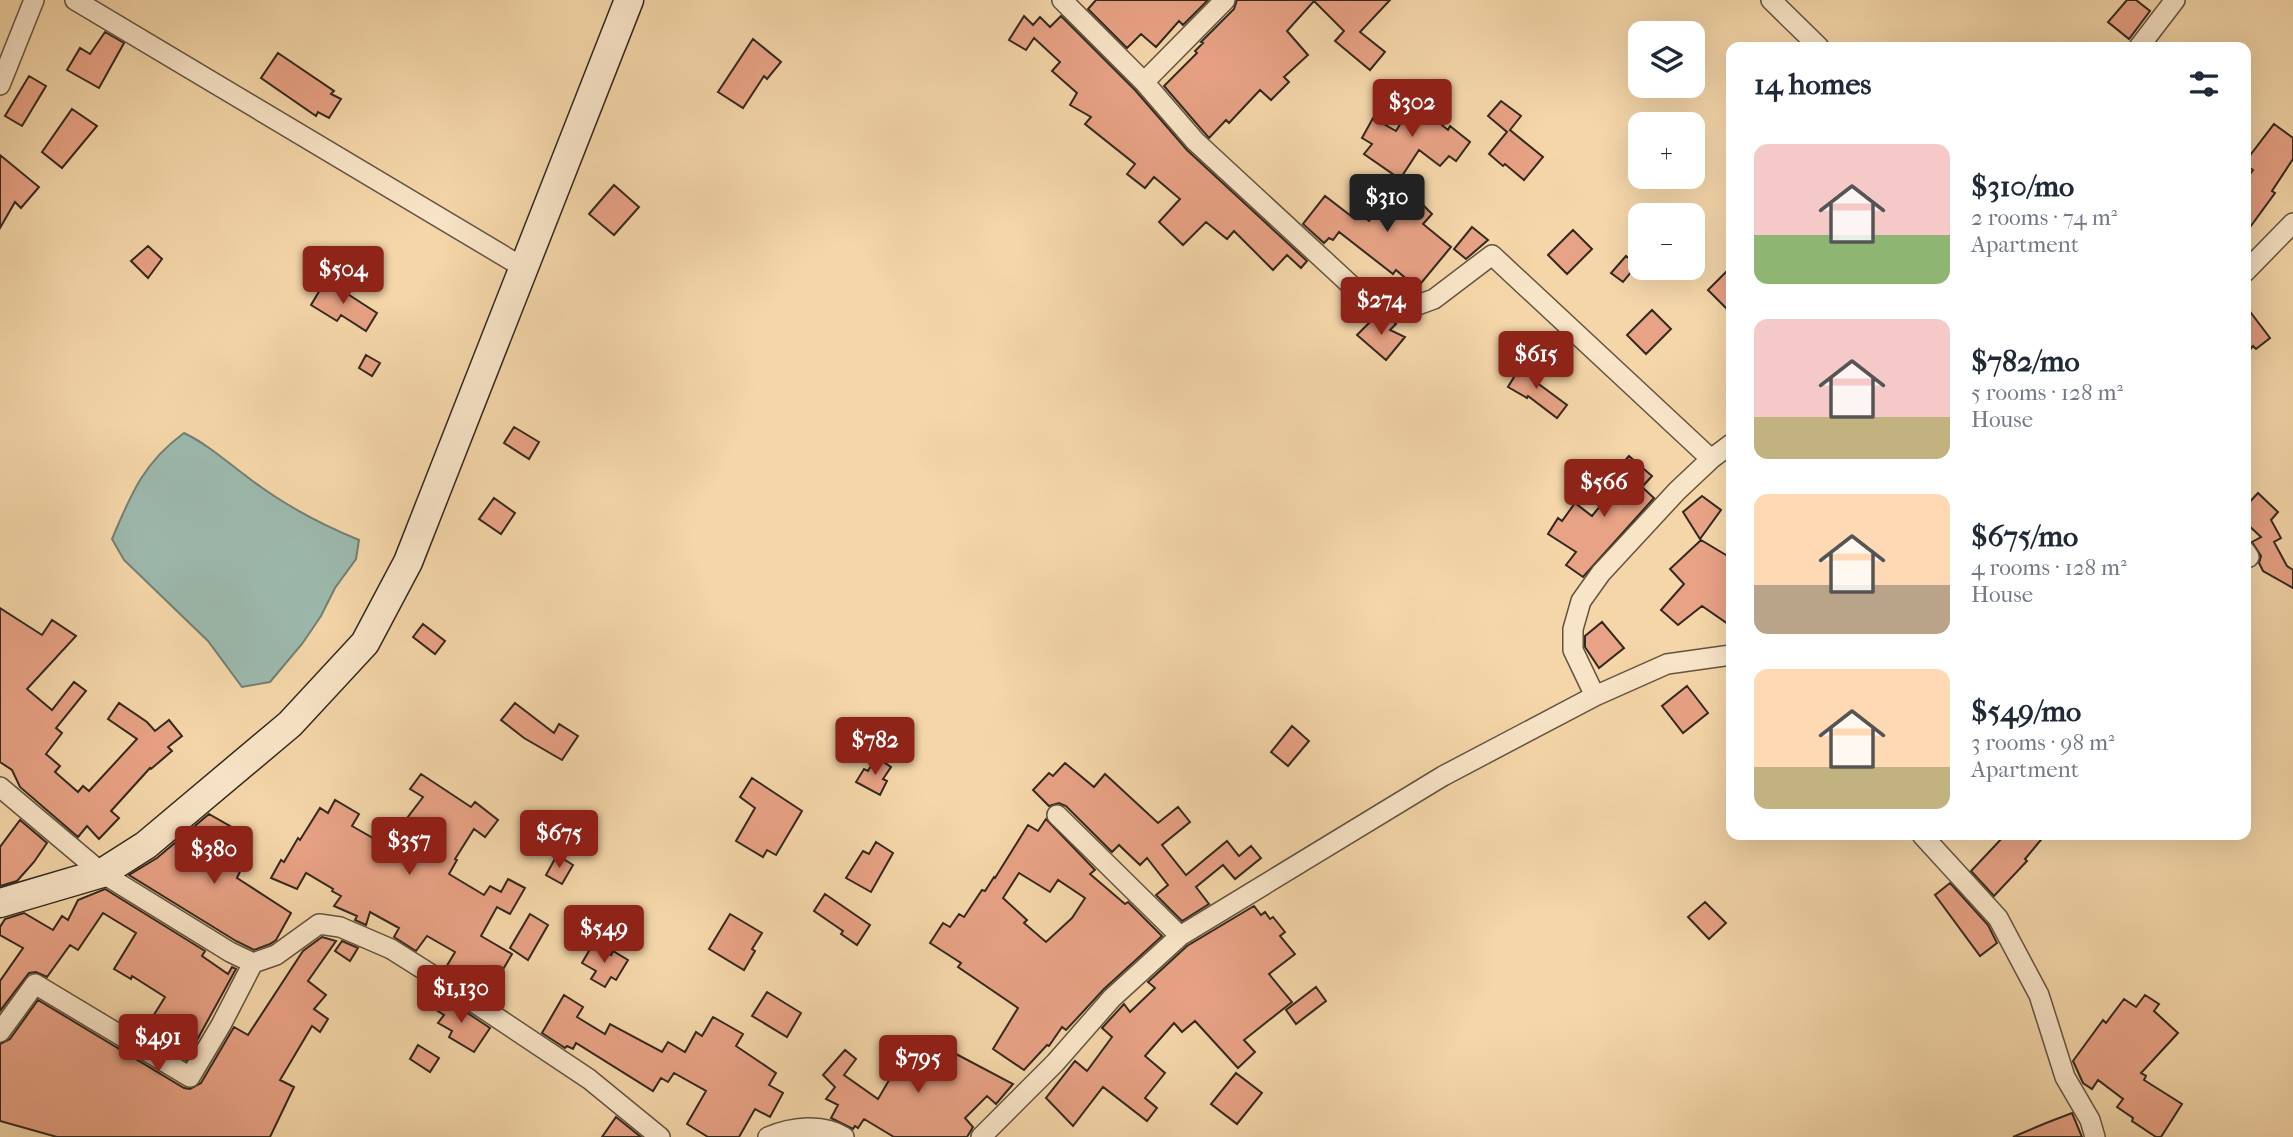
<!DOCTYPE html>
<meta charset="utf-8">
<style>
:root{--surface:#fff;--page:#f2f2f3;--text:#1f2937;--muted:#747a83;--accent:#8f2418}
body{margin:0;font-family:"IM FELL French Canon",serif;background:var(--page);color:var(--text);height:100vh;display:flex;flex-direction:column;font-size:26px;white-space:nowrap}
*{box-sizing:border-box;margin:0}
p{font-size:23px;color:var(--muted)}
.icon{flex:none;width:38px;height:38px;fill:none;stroke:currentColor;stroke-width:2;stroke-linecap:round;stroke-linejoin:round}
.map{position:relative;flex:1;overflow:hidden}
.details{position:absolute;left:1726px;top:42px;width:525px;height:798px;display:flex;flex-direction:column;background:var(--surface);border-radius:14px;box-shadow:0 7px 28px #0002}
.details>*{flex:none}
.controls{position:absolute;left:1628px;top:21px;display:grid;gap:14px}
.controls a{display:grid;place-items:center;width:77px;height:77px;border-radius:14px;background:var(--surface);box-shadow:0 7px 28px #0002;font-size:35px}
.price{position:absolute;translate:-50% -60px;padding:0 16px;border-radius:7px;background:var(--accent);color:#fff;font-size:23px;line-height:46px;filter:drop-shadow(0 2px 4px #0008)}
.price::after{content:'';position:absolute;left:50%;top:42px;width:21px;height:16px;margin-left:-10px;background:inherit;clip-path:polygon(0 0,100% 0,50% 100%)}
.price.current{background:#222;color:#fff}
ul{padding:0;list-style:none}
li{display:flex;align-items:center;gap:21px;height:175px;padding:0 28px}
li span{display:grid;place-items:center;flex:none;width:196px;height:140px;border-radius:14px;color:#555}
li>.icon{margin-inline-start:auto}
span .icon{width:84px;height:84px;fill:#fffc;stroke-width:1}
li b{font-size:30px}
h2{display:flex;justify-content:space-between;align-items:center;height:84px;padding:0 28px;font-size:30px}
.map>svg:first-child{display:block}
</style>
<div class="map">
<svg width="2293" height="1137" viewBox="0 0 2293 1137">
<rect width="100%" height="100%" fill="#f4d6a9"/>
<filter id="stains"><feTurbulence type="fractalNoise" baseFrequency=".00286" numOctaves="4"/><feColorMatrix values="0 0 0 0 .2 0 0 0 0 .09 0 0 0 0 .02 0 0 0 .5 -.17"/></filter>
<radialGradient id="worn" r=".72"><stop offset=".6" stop-color="#630" stop-opacity="0"/><stop offset="1" stop-color="#630" stop-opacity=".3"/></radialGradient>
<!-- water -->
<path fill="#9cb9ad" stroke="#727f74" stroke-width="2" d="M184 433C209 445 228 463 250 479 284 505 320 524 359 540L356 559 335 588 321 616 302 644 270 682 242 687 208 641 124 560 112 539C131 494 144 462 184 433Z"/>
<!-- building -->
<path fill="#e8a285" stroke="#33291e" stroke-width="2" fill-rule="evenodd" d="M1096 0H1208L1183 25 1179 21 1156 47 1141 34 1127 48 1088 9Z
M1237 0H1390L1360 32 1385 52 1370 70 1335 41 1344 31 1314 1 1287 31 1308 55 1284 77 1289 82 1271 100 1260 90 1229 123 1226 120 1209 138 1164 86 1197 53 1195 51 1203 43 1201 42 1234 9Z
M2127 0H2136L2150 11 2129 39 2108 22Z
M1024 16 1033 25 1040 17 1050 27 1061 16 1135 90 1187 150 1307 261 1301 268 1287 255 1273 270 1234 231 1227 239 1206 222 1183 245 1159 222 1180 199 1154 177 1145 188 1127 174 1135 164 1085 124 1091 117 1070 105 1077 93 1052 71 1060 62 1034 38 1026 50 1009 40Z
M105 32 124 43 99 88 67 70 80 48 90 54Z
M753 39 781 62 767 79 764 76 743 108 718 92Z
M278 53 334 91 331 94 341 99 329 118 318 112 316 116 261 78Z
M29 76 46 86 22 126 5 116Z
M1409 85 1422 93 1415 103 1448 130 1450 126 1470 142 1456 161 1449 156 1440 166 1419 150 1400 179 1364 154 1372 144 1362 138 1373 118 1396 131 1412 105 1400 97Z
M1501 101 1521 116 1510 130 1543 157 1524 180 1505 164 1503 166 1489 154 1507 132 1488 116Z
M72 109 97 126 62 168 42 152Z
M2274 124 2293 138V159L2272 191 2275 193 2245 234V181L2253 170 2245 165V162Z
M0 155 39 187 21 208 15 202 0 228Z
M1404 183 1423 199 1420 202 1432 214 1423 224 1451 247 1417 288 1396 270 1393 274 1339 232 1333 240 1329 238 1324 243 1303 224 1325 196 1355 219 1359 213 1369 221Z
M614 185 639 207 614 235 589 214Z
M1472 227 1488 240 1466 259 1454 249Z
M1573 230 1592 249 1567 274 1548 255Z
M148 246 162 259 148 278 131 261Z
M1626 256 1637 265 1623 282 1611 273Z
M1731 267V313L1708 290Z
M326 280 377 313 366 331 341 315 337 321 311 305Z
M2245 305 2270 338 2256 349 2253 346 2245 355Z
M1652 310 1671 329 1646 354 1627 335Z
M1376 316 1394 322 1396 324 1390 330 1405 337 1386 360 1357 335Z
M366 355 380 363 372 376 359 368Z
M1522 364 1540 375 1536 382 1567 405 1557 418 1528 396 1527 398 1508 387Z
M514 427 539 442 529 459 504 443Z
M1629 456 1652 476 1642 487 1654 498 1583 577 1566 565 1576 552 1548 534 1558 518 1562 521 1575 503 1592 516 1622 479 1615 472Z
M2258 493 2278 512 2271 520 2281 538 2274 542 2287 566 2293 570V588L2263 571 2259 563 2261 556 2252 542 2261 537 2245 522V507Z
M1702 496 1721 510 1700 539 1683 512Z
M494 498 515 513 501 534 479 519Z
M1701 540 1731 558V626L1702 606 1678 625 1661 610 1684 584 1670 569Z
M0 608 42 635 52 620 76 636 27 689 52 710 74 682 86 691 56 728 62 733 46 754 60 766 55 772 78 792 83 786 89 791 137 739 108 719 119 703 147 722 155 731 169 720 182 736 168 747 172 751 151 769 150 768 111 811 119 818 99 839 87 826 78 837 20 787 12 770 0 762Z
M1602 622 1624 648 1599 668 1585 647V636Z
M423 624 445 641 435 654 413 637Z
M1687 686 1708 713 1683 733 1662 706Z
M515 703 554 733 559 724 578 736 562 760 524 738 501 720Z
M1292 726 1309 741 1288 766 1271 752Z
M876 757 891 767 883 779 887 781 880 795 856 782 864 769 868 771Z
M1065 763 1094 787 1105 774 1158 823 1178 807 1190 822 1162 845 1186 875 1227 841 1239 856 1251 846 1261 858 1235 879 1223 865 1196 887 1209 904 1182 921 1156 895 1168 885 1147 858 1140 865 1119 845 1112 852 1066 806 1059 803 1049 806 1033 790 1049 773 1053 776Z
M421 774 471 807 475 802 498 820 485 837 474 829 455 859 457 860 449 874 484 895 490 886 501 892 508 879 525 888 510 914 497 907 481 936 512 954 498 978 485 971 479 981 477 980 472 987 445 969 455 952 427 936 416 951 394 937 399 928 370 912 366 925 355 920 357 916 334 906 341 896 332 891 333 889 306 873 297 889 271 878 281 860 284 862 298 838 300 840 320 808 328 813 335 800 359 814 352 826 380 842 383 835 391 840 402 821 404 822 423 797 410 789Z
M752 778 802 811 776 855 767 850 763 857 736 841 755 808 740 797Z
M209 814 235 829 224 849 243 860 244 863 237 878 291 913 276 940 270 944 254 950 236 941 129 875 157 858Z
M1046 819 1095 870 1090 874 1125 904 1128 902 1162 936 1104 989 1066 1030 1062 1027 1049 1046 1047 1045 1024 1070 993 1049 1018 1008 958 967 961 963 930 943 943 923 950 927 959 914 964 917 982 890 985 891 994 877 995 878 1028 825 1038 831ZM1019 873 1050 892 1058 880 1085 898 1072 918 1046 942 1024 923 1027 920 1003 898Z
M20 820 47 843 34 862 17 881 0 886V847Z
M2005 835H2045L2025 859 2027 861 1994 896 1971 871Z
M876 842 893 853 871 892 846 878 863 851 869 854Z
M557 855 573 865 562 884 546 875Z
M1950 883 1988 925 1997 943 1980 956 1935 895Z
M105 889 205 951 202 956 228 974 232 967 236 969 186 1060 142 1034 165 997 132 976 131 979 114 969 136 933 103 913 78 950 70 945 47 977 36 972 29 973 0 1011V981L23 948 0 935V927L5 919 24 913 53 930 62 916 68 920 78 900Z
M825 894 870 925 857 945 841 934 843 931 814 911Z
M1705 902 1726 923 1709 939 1688 917Z
M1254 906 1261 915 1265 912 1270 919 1273 917 1285 932 1280 936 1295 954 1269 974 1292 1002 1244 1040 1255 1052 1238 1068 1195 1021 1182 1032 1174 1023 1145 1056 1165 1073 1145 1098 1157 1108 1147 1121 1103 1087 1073 1126 1046 1098 1075 1061 1087 1071 1112 1037 1102 1028 1124 1004 1130 1012 1155 988 1148 982 1187 946Z
M530 914 548 925 528 960 510 948Z
M730 914 762 933 752 949 755 951 744 970 709 949Z
M322 937 336 941 308 981 326 995 314 1009 328 1019 320 1032 312 1026 280 1080 294 1087 270 1137H57L0 1121V1044L10 1039 38 1000 184 1088 190 1089 201 1083 234 1027 248 1035 303 951Z
M342 941 358 948 350 961 335 951Z
M593 944 611 955 613 951 628 960 616 980 611 977 605 987 591 979 596 971 582 963Z
M1316 987 1326 1001 1296 1024 1286 1010Z
M767 992 801 1013 787 1037 752 1016Z
M564 995 583 1007 577 1017 605 1034 610 1024 662 1052 668 1042 685 1052 696 1032 702 1036 713 1017 743 1034 736 1046 776 1073 769 1085 783 1093 770 1117 755 1109 739 1137H708L687 1124 706 1091 674 1073 668 1082 661 1078 653 1091 576 1043 573 1049 567 1046 565 1048 542 1033Z
M2145 995 2159 1004 2154 1011 2178 1033 2141 1073 2146 1076 2144 1080 2182 1104 2161 1137H2156L2132 1121 2133 1118 2117 1107 2123 1099 2098 1080 2092 1089 2083 1083 2073 1061 2103 1020 2106 1023 2124 999 2136 1007Z
M442 996 490 1028 474 1052 449 1037 452 1031 438 1023 444 1015 433 1008Z
M924 1037 1013 1084 996 1104 987 1096 965 1118 973 1127 967 1137H894L864 1119 858 1128 855 1126 853 1129 831 1118 838 1105 826 1099 835 1087 823 1075 845 1050 856 1059 844 1075 878 1099 895 1070 903 1074Z
M418 1045 439 1058 430 1072 410 1059Z
M1236 1073 1262 1093 1237 1124 1211 1104Z
M2072 1113 2082 1137H2013L2046 1123Z
M616 1117 641 1137H602Z"/>
<g fill="none" stroke-linecap="round" stroke-linejoin="round">
<defs>
<path id="street" d="M75 0 524 268
M1062 0 1144 82 1225 0
M1771 0 1819 47
M2139 47 2175 0
M1144 82 1195 141 1367 300 1401 311 1434 299 1492 255 1711 459
M0 85 34 0
M2245 272 2293 223
M2245 551 2249 557
M1595 696 1573 650V629L1581 601 1601 573 1677 491 1711 459 1731 444
M0 787 102 873 230 952 253 963 276 955 319 924 340 927 391 949 448 985 589 1079 660 1137
M1057 815 1180 936
M1922 835 1998 918 2039 995 2065 1077 2090 1120 2095 1137
M0 1032 35 984 190 1077 221 1025 253 963
M768 1137C791 1127 823 1123 844 1137
M981 1137 1055 1063 1112 998 1180 936 1443 776 1595 696 1667 664 1731 655"/>
<path id="secondary" d="M0 903 102 873 146 845 290 724 365 643 408 562 629 0"/>
</defs>
<!-- street casing -->
<use href="#street" stroke="#635441" stroke-width="22"/>
<!-- secondary casing -->
<use href="#secondary" stroke="#33291e" stroke-width="31"/>
<!-- street -->
<use href="#street" stroke="#f8e4c7" stroke-width="19"/>
<!-- secondary -->
<use href="#secondary" stroke="#f8e4c7" stroke-width="28"/>
</g>
<rect width="100%" height="100%" filter="url(#stains)"/>
<rect width="100%" height="100%" fill="url(#worn)"/>
</svg>
<div class="controls">
<a><svg class="icon" aria-label="layers" viewBox="0 0 24 24"><path d="M12 4l9 5-9 5-9-5zM3 14l9 5 9-5"/></svg></a>
<a>+</a>
<a>−</a>
</div>
<b class="price" style="left:1412px;top:139px">$302</b>
<b class="price current" style="left:1387px;top:234px">$310</b>
<b class="price" style="left:343px;top:306px">$504</b>
<b class="price" style="left:1381px;top:337px">$274</b>
<b class="price" style="left:1536px;top:391px">$615</b>
<b class="price" style="left:1604px;top:519px">$566</b>
<b class="price" style="left:875px;top:777px">$782</b>
<b class="price" style="left:559px;top:870px">$675</b>
<b class="price" style="left:409px;top:877px">$357</b>
<b class="price" style="left:214px;top:886px">$380</b>
<b class="price" style="left:604px;top:965px">$549</b>
<b class="price" style="left:461px;top:1025px">$1,130</b>
<b class="price" style="left:158px;top:1074px">$491</b>
<b class="price" style="left:918px;top:1095px">$795</b>
<section class="details">
<h2>14 homes<svg class="icon" aria-label="filters" viewBox="0 0 24 24"><path d="M4 7h16M4 17h16"/><circle cx="9" cy="7" r="2"/><circle cx="15" cy="17" r="2"/></svg></h2>
<ul>
<li><span style="background:linear-gradient(#f6c9c9 65%,#8fb573 0)"><svg class="icon" aria-label="home" viewBox="0 0 24 24"><path d="M3 11l9-7 9 7M6 9v11h12V9"/></svg></span><div><b>$310/mo</b><p>2 rooms · 74 m²</p><p>Apartment</p></div></li>
<li><span style="background:linear-gradient(#f6c9c9 70%,#c2b280 0)"><svg class="icon" aria-label="home" viewBox="0 0 24 24"><path d="M3 11l9-7 9 7M6 9v11h12V9"/></svg></span><div><b>$782/mo</b><p>5 rooms · 128 m²</p><p>House</p></div></li>
<li><span style="background:linear-gradient(#ffd9b3 65%,#b9a48a 0)"><svg class="icon" aria-label="home" viewBox="0 0 24 24"><path d="M3 11l9-7 9 7M6 9v11h12V9"/></svg></span><div><b>$675/mo</b><p>4 rooms · 128 m²</p><p>House</p></div></li>
<li><span style="background:linear-gradient(#ffd9b3 70%,#c2b280 0)"><svg class="icon" aria-label="home" viewBox="0 0 24 24"><path d="M3 11l9-7 9 7M6 9v11h12V9"/></svg></span><div><b>$549/mo</b><p>3 rooms · 98 m²</p><p>Apartment</p></div></li>
</ul>
</section>
</div>
